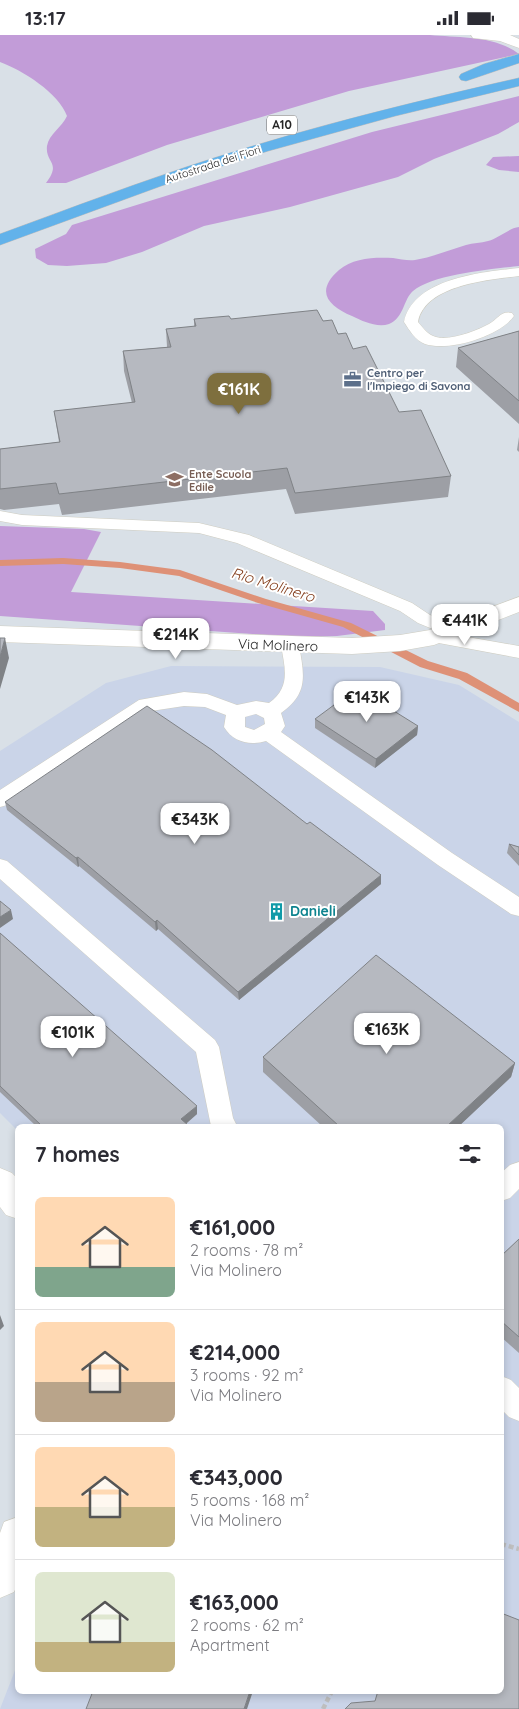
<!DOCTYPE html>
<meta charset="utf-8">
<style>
:root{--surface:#fff;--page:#f2f2f3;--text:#2b2b33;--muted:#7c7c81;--line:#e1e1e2;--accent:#7e6f3e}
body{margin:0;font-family:Quicksand,sans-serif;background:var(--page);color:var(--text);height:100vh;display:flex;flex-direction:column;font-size:19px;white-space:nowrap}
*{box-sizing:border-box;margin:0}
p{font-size:16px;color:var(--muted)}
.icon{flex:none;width:28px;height:28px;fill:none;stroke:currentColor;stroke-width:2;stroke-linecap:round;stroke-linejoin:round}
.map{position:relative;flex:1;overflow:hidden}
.sheet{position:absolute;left:15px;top:1089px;width:489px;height:570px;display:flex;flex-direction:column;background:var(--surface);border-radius:8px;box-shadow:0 2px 8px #0003}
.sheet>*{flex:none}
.price{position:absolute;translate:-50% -42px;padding:0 11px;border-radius:10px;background:#fff;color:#222;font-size:16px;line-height:32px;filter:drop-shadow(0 1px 2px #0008)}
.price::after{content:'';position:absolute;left:50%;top:30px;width:15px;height:11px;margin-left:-8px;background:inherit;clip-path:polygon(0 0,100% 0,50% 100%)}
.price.selected{background:var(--accent);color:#fff}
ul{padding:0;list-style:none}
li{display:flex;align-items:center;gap:15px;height:125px;padding:0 20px}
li+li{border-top:1px solid var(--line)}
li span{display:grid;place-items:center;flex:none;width:140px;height:100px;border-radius:8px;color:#555}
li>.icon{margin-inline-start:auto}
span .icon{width:60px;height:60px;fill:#fffc;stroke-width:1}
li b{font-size:21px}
h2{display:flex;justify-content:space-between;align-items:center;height:60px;padding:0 20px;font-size:21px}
.status{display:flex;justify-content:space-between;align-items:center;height:35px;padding:0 25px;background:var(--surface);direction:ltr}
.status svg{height:14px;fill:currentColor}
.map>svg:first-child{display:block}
</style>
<div class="status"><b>13:17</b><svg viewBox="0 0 49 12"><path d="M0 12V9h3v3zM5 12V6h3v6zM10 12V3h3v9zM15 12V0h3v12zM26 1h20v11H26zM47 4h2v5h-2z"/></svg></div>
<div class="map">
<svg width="519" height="1674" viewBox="0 0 519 1674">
<rect width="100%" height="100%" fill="#d9e0e7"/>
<!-- education -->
<path fill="#cad4e8" d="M171 631 380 632 459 650 519 687V1674H0L17 1630 18 1656H501V1091H18L17 1095 0 1078V716L106 648Z"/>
<!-- green -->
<path fill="#c29cd8" d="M0 0H430C459 3 494 0 519 19L349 56 167 110 66 148H46C62 127 45 128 47 111 49 99 62 92 67 81 59 58 22 35 0 27Z
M519 61V87L498 99 434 124 398 142 290 172 204 191 142 217 106 228 67 231 48 230 36 223 35 214 66 199 72 190 372 97Z
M519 121V137L499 135 486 130 493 122Z
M519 192V231C492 234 433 239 413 256 403 265 404 283 389 289 377 293 362 286 352 281 329 271 314 257 339 235 353 223 374 222 393 223 400 224 408 226 415 225 433 222 449 215 466 210 473 208 481 208 488 206 499 203 509 193 519 192Z
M0 491 84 494 101 497 71 557 373 576 385 589V595L337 601 296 602 0 581Z"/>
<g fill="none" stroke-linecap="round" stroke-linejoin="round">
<!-- stream -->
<path fill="#de9177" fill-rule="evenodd" d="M63 523 120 527 180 535 266 564 351 588 428 626 467 638 519 668V677L459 644 420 632 343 592 258 568 179 541 120 533 63 529 0 531V525Z"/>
<defs>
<path id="lane" d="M519 233V241C488 245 425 250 418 287 423 293 428 300 436 302 450 306 476 296 489 289 498 284 501 275 512 278L514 281C500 301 449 317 425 309 415 305 410 296 404 287 413 243 483 237 519 233Z
M0 476 22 480 199 488 249 500 412 568 430 580 458 591 461 595 456 600 519 611V623L428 606 425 602 428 598 440 597 418 588 400 576 237 508 199 498 22 490 0 486Z
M290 604 296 606 299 610C304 640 309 658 281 678L285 691 281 697 452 818 519 862V881L511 879 438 830 266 706C250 711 233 707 224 692L226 680 205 672 184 671 151 676 7 770 0 772V755L139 665 184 657 207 659 237 670 256 666 269 668C291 652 285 634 281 610L284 606ZM256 679 264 683 265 689 254 695 245 692V682Z
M0 824 7 826 215 1005 219 1012 233 1083 237 1091H211L196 1017 0 844Z
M519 1127V1154L510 1163 501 1166V1138L510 1130Z
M501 1341 511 1345 519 1353V1386L509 1382 501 1374Z"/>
<path id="street" d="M471 0H510L519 4V13L500 6 473 3Z
M519 562V577L434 610 400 616 352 619 0 607V591L352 603 400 600 430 595Z
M0 1133 12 1138 18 1144V1184L6 1180 0 1172Z
M18 1482V1548L14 1557 0 1563V1498L4 1487Z"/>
<path id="highway" d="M519 19V28L466 46 461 45 459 42 461 39 484 29Z
M519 43V51L395 81 268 116 161 151 0 210V199C71 173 142 146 214 123 315 91 417 66 519 43Z"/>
</defs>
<!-- lane casing -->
<use href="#lane" stroke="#cfcdc1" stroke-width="1"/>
<!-- street casing -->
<use href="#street" stroke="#cfcdc1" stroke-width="1"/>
<!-- highway casing -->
<use href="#highway" stroke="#bebebe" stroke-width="1"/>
<!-- path -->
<path stroke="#bebebe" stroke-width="4.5" stroke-dasharray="5 3" stroke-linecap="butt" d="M501 1509 519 1514
M323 1674 332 1656"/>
<!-- lane -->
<use href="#lane" fill="#fff" fill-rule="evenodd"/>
<!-- street -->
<use href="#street" fill="#fff" fill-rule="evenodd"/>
<!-- highway -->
<use href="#highway" fill="#62b2ea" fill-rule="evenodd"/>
</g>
<!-- wall -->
<path fill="#9d9fa5" d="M194 284 323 286 338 299 353 314 399 377 451 441 448 462 295 479 286 454 62 480 59 469 4 475 0 474V414L59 407 54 376 132 368 124 336 123 316 167 312 166 294 194 292Z
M519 296V389L456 332 458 313Z
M519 402V417L517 415Z
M315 684 418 691 417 700 375 733 315 693Z
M5 767 381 849 239 965 158 894 156 896 79 831 78 832 7 775Z
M509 809 519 812V831L507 818Z
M0 898 197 1079 186 1089 188 1091H36L0 1057Z
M263 1022 515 1028 511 1042 459 1091H322L263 1037Z
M519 1204V1318L501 1302V1221Z"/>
<!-- shaded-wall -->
<path fill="#7f8286" d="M5 603 9 623 0 654V622Z
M418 691 417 700 375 733 376 724Z
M78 822 79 831 78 832 76 823Z
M381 840V849L239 965 238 957Z
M11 875 13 884 0 893V882Z
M157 885 158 894 156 896 155 887Z
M515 1028 511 1042 459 1091H447Z
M197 1071V1079L183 1091 181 1084Z
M0 1280 4 1291 0 1295Z
M250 1656H253L247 1674H244Z"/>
<!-- building -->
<path fill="#b6b9c0" stroke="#7f8286" d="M317 275 323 286 332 285 338 299 346 298 353 314 366 311 399 377 421 375 451 441 295 458 287 433 59 459 56 448 0 454V414L60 407 54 376 135 367 123 316 171 312 166 294 196 291 194 284 229 281 231 284Z
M519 296V366L458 313Z
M0 603H5L0 622Z
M357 653 418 691 376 724 315 684Z
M147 671 212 715 307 789 310 787 381 840 238 957 157 885 155 887 78 822 76 823 5 767Z
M509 809 519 812V820Z
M0 866 11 875 0 882Z
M0 898 197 1071 181 1084 188 1090 187 1091H42L0 1051Z
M376 920 515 1028 447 1091H339L263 1022Z
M519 1204V1302L501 1286V1240H503L501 1239V1221Z
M501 1578 519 1585V1674H345L351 1668 375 1666 378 1656H501Z
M93 1656H250L244 1674H86Z"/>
<!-- icons -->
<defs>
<symbol id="office-bare" viewBox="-9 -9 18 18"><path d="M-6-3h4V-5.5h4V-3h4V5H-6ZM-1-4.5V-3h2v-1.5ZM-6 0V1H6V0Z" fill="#5c6f8a" stroke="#fff" stroke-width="2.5" paint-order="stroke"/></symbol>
<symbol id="school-bare" viewBox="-9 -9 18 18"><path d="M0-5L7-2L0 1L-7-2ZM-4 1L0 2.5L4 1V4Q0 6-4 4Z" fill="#8d6e63" stroke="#fff" stroke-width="2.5" paint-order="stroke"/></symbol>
<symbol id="building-bare" viewBox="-9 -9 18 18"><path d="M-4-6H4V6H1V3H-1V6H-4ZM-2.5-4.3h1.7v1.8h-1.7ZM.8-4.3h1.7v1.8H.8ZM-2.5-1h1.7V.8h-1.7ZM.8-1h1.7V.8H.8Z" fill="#0f9aa8" stroke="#fff" stroke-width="2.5" paint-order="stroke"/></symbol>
</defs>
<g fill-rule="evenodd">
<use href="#office-bare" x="340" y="332" width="25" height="25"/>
<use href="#school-bare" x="162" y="432" width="25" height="25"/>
<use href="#building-bare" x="264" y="864" width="25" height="25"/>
</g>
<g text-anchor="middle" stroke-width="4" stroke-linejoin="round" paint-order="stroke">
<!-- far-street labels -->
<g font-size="11" fill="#262626" stroke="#fff">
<text transform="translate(213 129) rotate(-18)" y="4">Autostrada dei Fiori</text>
</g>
<!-- far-service labels -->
<g font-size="11" font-weight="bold" fill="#4e5e75" stroke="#fff" text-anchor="start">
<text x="367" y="342">Centro per<tspan x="367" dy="13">l'Impiego di Savona</tspan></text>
</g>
<!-- far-education labels -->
<g font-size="11" font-weight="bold" fill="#785e54" stroke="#fff" text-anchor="start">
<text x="189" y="443">Ente Scuola<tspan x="189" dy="13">Edile</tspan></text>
</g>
<!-- shield labels -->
<rect fill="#fff" stroke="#676767" stroke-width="1" x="267" y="80.5" width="30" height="19" rx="4"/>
<g font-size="12" font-weight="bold" fill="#262626">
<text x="282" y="94">A10</text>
</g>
<!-- street labels -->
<g font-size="14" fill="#262626" stroke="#fff">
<text transform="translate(278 610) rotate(2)" y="5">Via Molinero</text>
</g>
<!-- culture labels -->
<g font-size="14" font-weight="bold" fill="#0d838f" stroke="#fff" text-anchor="start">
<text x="290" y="881">Danieli</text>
</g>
<!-- water labels -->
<g font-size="15" font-style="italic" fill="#843e1c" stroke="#fff">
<text transform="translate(273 550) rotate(17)" y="5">Rio Molinero</text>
</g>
</g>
</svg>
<b class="price selected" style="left:239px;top:380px">€161K</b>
<b class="price" style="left:465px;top:611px">€441K</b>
<b class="price" style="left:176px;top:625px">€214K</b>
<b class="price" style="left:367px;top:688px">€143K</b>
<b class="price" style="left:195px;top:810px">€343K</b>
<b class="price" style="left:387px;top:1020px">€163K</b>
<b class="price" style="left:73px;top:1023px">€101K</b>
<section class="sheet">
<h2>7 homes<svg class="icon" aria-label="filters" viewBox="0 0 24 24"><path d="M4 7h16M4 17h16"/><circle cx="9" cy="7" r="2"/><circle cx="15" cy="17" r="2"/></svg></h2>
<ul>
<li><span style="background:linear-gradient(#ffd9b3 70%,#7fa58c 0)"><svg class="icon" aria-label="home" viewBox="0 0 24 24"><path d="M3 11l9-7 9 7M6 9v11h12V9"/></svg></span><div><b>€161,000</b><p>2 rooms · 78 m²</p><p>Via Molinero</p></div></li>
<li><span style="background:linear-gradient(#ffd9b3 60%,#b9a48a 0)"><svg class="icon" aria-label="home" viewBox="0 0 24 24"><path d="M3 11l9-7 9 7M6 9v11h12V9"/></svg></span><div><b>€214,000</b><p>3 rooms · 92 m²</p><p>Via Molinero</p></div></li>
<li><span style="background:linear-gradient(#ffd9b3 60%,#c2b280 0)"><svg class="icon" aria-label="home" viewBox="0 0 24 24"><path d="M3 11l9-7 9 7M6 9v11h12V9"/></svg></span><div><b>€343,000</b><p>5 rooms · 168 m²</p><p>Via Molinero</p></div></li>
<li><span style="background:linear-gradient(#dfe7d0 70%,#c2b280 0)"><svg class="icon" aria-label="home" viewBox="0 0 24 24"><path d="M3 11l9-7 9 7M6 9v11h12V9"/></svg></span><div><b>€163,000</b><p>2 rooms · 62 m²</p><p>Apartment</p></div></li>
</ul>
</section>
</div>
